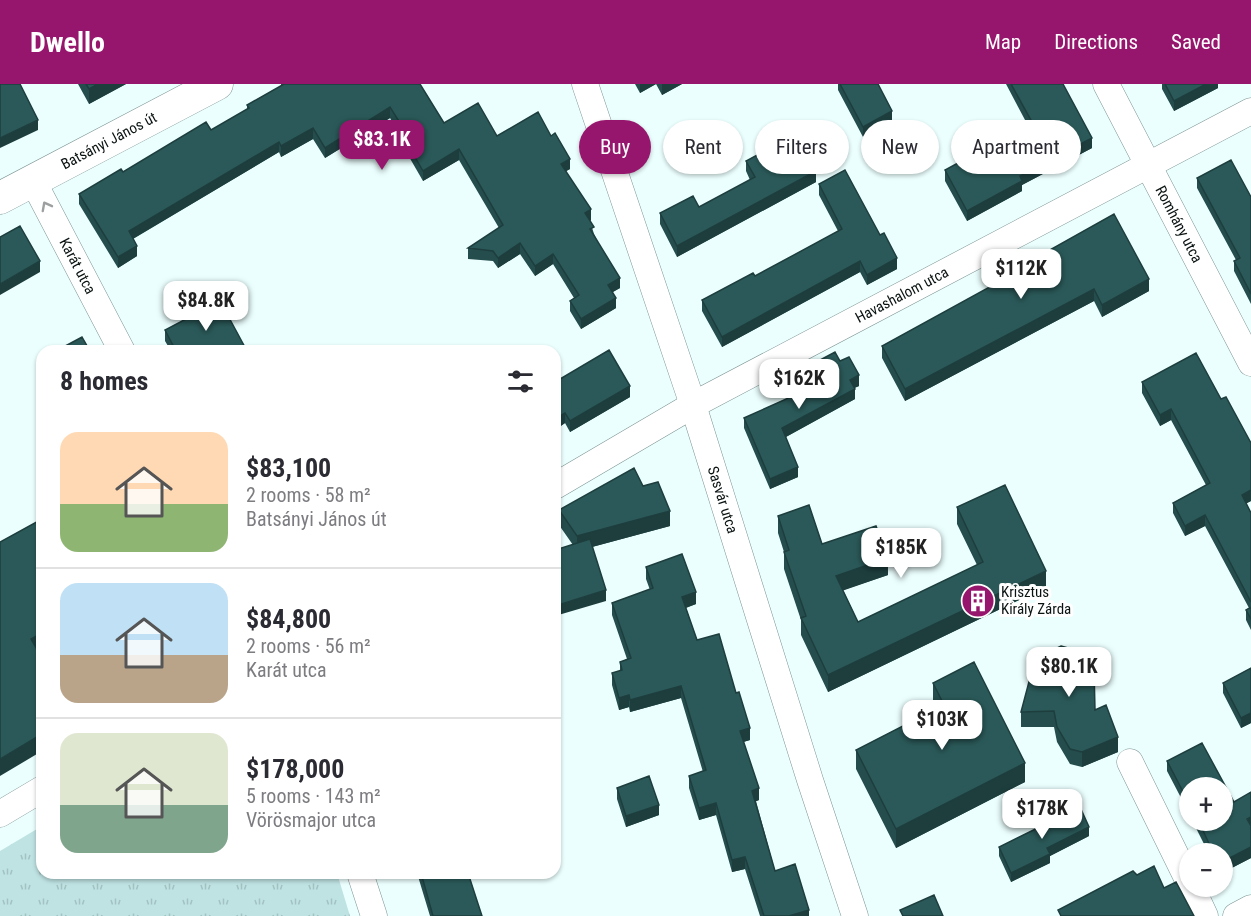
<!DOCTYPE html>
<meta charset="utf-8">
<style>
:root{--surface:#fff;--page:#f2f2f3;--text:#2b2b33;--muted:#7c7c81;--line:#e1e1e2;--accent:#97166d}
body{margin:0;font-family:"Roboto Condensed",sans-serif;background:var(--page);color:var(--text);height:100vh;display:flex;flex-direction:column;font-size:22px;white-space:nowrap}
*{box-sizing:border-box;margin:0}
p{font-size:20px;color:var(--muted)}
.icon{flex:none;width:33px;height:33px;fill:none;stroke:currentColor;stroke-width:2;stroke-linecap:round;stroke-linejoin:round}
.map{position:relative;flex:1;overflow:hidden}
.drawer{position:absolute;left:36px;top:261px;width:525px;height:534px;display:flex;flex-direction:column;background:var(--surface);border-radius:18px;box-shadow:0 2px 4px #0004}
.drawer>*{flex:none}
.top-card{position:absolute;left:579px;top:36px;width:570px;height:54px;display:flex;gap:12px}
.controls{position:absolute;left:1179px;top:693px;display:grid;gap:12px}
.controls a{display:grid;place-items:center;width:54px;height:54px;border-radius:50%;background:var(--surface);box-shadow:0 2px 4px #0004;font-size:30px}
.price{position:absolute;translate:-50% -51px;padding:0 14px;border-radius:12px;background:#fff;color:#222;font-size:20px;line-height:39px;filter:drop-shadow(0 2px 3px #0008)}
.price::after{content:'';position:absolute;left:50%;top:36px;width:18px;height:14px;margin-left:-9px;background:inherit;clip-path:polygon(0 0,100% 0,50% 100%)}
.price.active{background:var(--accent);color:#fff}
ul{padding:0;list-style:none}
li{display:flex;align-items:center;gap:18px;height:150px;padding:0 24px}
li+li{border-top:2px solid var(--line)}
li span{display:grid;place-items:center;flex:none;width:168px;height:120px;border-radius:18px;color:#555}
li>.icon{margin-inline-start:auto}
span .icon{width:72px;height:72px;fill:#fffc;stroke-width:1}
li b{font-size:26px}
h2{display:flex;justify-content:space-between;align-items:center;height:72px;padding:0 24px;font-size:26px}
.pill{padding:0 21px;border-radius:27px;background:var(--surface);box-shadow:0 2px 4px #0004;font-size:21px;line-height:54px}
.pill.active{background:var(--accent);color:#fff}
header{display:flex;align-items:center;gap:36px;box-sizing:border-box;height:84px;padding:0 30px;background:var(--accent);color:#fff}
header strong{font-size:28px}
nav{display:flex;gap:33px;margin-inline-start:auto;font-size:21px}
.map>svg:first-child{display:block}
</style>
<header>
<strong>Dwello</strong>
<nav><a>Map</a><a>Directions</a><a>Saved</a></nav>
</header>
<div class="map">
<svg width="1251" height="832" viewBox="0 0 1251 832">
<defs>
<pattern id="park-tufts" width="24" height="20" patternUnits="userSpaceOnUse" patternTransform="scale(1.5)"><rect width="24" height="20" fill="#bfe3e3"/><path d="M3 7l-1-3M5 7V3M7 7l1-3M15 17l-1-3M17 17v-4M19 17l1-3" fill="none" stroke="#a3c2c2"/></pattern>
</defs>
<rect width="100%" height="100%" fill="#ebfffe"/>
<!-- park -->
<path fill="url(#park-tufts)" d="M42 742V789H337L350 832H0V767Z"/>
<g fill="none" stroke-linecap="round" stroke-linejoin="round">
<defs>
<g id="minor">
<path id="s1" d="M585 0 693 321 810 696 855 832"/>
<path id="s2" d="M1106 0 1251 279"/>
<path id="s3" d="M33 97 122 267"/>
<path id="s4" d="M555 402 693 321 1251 27"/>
<path d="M1130 678 1190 800"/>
<path d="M0 730 42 705"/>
<path d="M360 789 374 832"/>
<path d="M1191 802 1205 832"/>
<path d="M1236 832 1251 824"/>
</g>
<g id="tertiary">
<path id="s5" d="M0 114 217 0"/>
</g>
</defs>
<!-- minor casing -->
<use href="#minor" stroke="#7e9494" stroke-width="27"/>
<!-- tertiary casing -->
<use href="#tertiary" stroke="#7e9494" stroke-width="33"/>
<!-- minor -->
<use href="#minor" stroke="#fff" stroke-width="26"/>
<!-- tertiary -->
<use href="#tertiary" stroke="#fff" stroke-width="32"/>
</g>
<!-- wall -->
<path fill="#254d4d" d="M78 0H126L89 20Z
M281 0H420L444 39 497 52 570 85 566 87 591 136 590 137 594 150 620 204 612 208 616 224 581 245 570 227V217L574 214 553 180 535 192 520 170 498 184 493 177 468 175V164L499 144 459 76 423 97 408 71V63L390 34 325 74 313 55 281 73 279 68 133 155 137 172 118 184 79 120V110L211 46 247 26V21L281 2Z
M635 0H682L662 11 656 0 640 9Z
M838 0H878L892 37 863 53 838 6Z
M1006 0H1063L1092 64 1022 101V107L967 137 945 97V86L972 83 1033 51Z
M1162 0H1218V4L1174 27 1162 5Z
M746 77 816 98 677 173 660 140V129L699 123 750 96 746 87Z
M1197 94 1251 113V220L1234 187V177L1236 176 1197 104Z
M819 100 897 185 867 201 860 188 722 263 702 227V216L755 192 838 147 819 111Z
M1007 190 1149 207 1102 233 1094 217 905 317 882 274V262L1007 194Z
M165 246 247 267H171L165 257Z
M840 277 859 302 854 304 855 315 786 353 798 393 770 405 744 344V334L797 310 792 301V291Z
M555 298 630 313 570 348 565 339 555 346Z
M1142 298 1221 315 1251 359V417L1246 419 1251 429V546L1246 536V526L1249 524 1205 442 1185 452 1173 429V419L1206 401 1171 336 1160 342 1142 309Z
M643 402 670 442 592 463 606 517 573 461 559 441V426Z
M957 423 1046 503 828 608 801 551V536L784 485V468L778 449V432L822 460 888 491 843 506 858 538 977 481 957 440Z
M646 483 696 520 686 524 697 556 736 609 750 656 743 658 759 716 756 717 775 787 809 832H760L745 785 732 788 716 731 699 736 689 704V692L703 688 681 614 630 628 629 623 619 626 612 601V589L620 587V578L627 575 612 531V519L650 506 646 495Z
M1251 584V639L1241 644 1223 609V599Z
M933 599 1025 698 896 764 856 685V666L936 625 933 618Z
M1095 626 1118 668 1082 683 1070 680 1057 658 1054 643H1021V628Z
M1167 677 1234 718 1251 774 1222 789V770H1209L1192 736H1222L1190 704V731L1167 687Z
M617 704 659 731 626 743 617 715Z
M1089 752 1050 772V779L1011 798 999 772V763Z
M417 789H468L482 832H430Z"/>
<!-- shaded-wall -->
<path fill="#1e3e3e" d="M98 0H126L89 20V5Z
M640 0H656L640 9Z
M662 0H682L662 11Z
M1206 0H1218V4L1174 27V17Z
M390 23V34L325 74V64Z
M892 27V37L863 53V43Z
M38 36V46L0 64V54Z
M313 44V55L281 73V62Z
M1092 54V64L1022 101V107L967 137V127L1020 92Z
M279 58V68L129 157V147Z
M459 65V76L423 97V87Z
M570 75V85L561 90V80Z
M816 87V98L677 173V162Z
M591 125V136L585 140V129Z
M520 159V170L498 184V174Z
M137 162V172L118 184V173Z
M553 170V180L535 192V182Z
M897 174V185L867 201V191Z
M40 177V188L0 211V200Z
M860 177V188L722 263V253Z
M620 194V204L608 211V201Z
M1149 195V207L1102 233V221Z
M1094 205V217L905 317V305Z
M616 214V224L581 245V235Z
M859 291V302L850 306V296Z
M630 302V313L570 348V337Z
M855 305V315L782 355V344Z
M1171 325V336L1160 342V331Z
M565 329V339L555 346V335Z
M798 383V393L770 405V395Z
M1251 406V417L1242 422V411Z
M670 427V442L577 467V452Z
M1205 431V442L1185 452V442Z
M888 474V491L836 509V492Z
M1046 487V503L828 608V591Z
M606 506V517L555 532V522Z
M696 508V520L682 525V513Z
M555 541H557V551L555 552Z
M42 549V566L31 572V555Z
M681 602V614L630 628V616Z
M629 611V623L619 626V614Z
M1251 629V639L1241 644V634Z
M750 644V656L740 659V647Z
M42 650V667L0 692V675Z
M1118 653V668L1082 683V668Z
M1025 679V698L896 764V745Z
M759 704V716L752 719V707Z
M716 719V731L699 736V724Z
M659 721V731L626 743V732Z
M1251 733V744L1247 735Z
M1089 743V752L1050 772V779L1011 798V789L1047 764Z
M1251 763V774L1222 789V778Z
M745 773V785L732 788V776Z
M809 826V832H789Z"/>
<!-- building -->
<path fill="#2b5959" stroke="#1e3e3e" stroke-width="1.5" d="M0 0H20L38 36 0 54Z
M86 0H98L89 5Z
M284 0H420L444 39 478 19 497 52 538 28 551 52 555 49 570 75 561 80 591 125 585 129 594 143 590 145 620 194 608 201 616 214 581 235 570 217 579 211 553 170 535 182 520 159 498 174 493 167 468 164 503 141 459 65 423 87 408 61 412 58 390 23 325 64 313 44 281 62 279 58 129 147 137 162 118 173 79 110 121 85 123 88 206 38 211 46 249 24 247 21Z
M840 0H878L892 27 863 43Z
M1011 0H1063L1092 54 1020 92 1022 97 967 127 945 86 967 74 972 83 1038 49Z
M1165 0H1206L1174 17Z
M796 50 816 87 677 162 660 129 693 112 699 123 755 93 746 77Z
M1231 76 1251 113V210L1234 177 1240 174 1197 94Z
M845 86 880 151 884 149 897 174 867 191 860 177 722 253 702 216 753 189 755 192 842 145 819 100Z
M1114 130 1149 195 1102 221 1094 205 905 305 882 262 1008 193 1007 190Z
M20 142 40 177 0 200V153Z
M220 217 247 267H176L165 246Z
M82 253 90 267H56Z
M609 266 630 302 570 337 565 329 555 335V298Z
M835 268 840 277 849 273 859 291 850 296 855 305 782 344 798 383 770 395 744 334 802 308 792 291Z
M1196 269 1221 315 1226 313 1251 359V406L1242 411 1251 429V518L1205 431 1185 442 1173 419 1210 399 1171 325 1160 331 1142 298Z
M634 384 643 402 658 398 670 427 577 452 559 426Z
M1005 401 1046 487 828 591 801 534 806 532 784 468 789 466 778 432 809 421 822 460 876 442 888 474 836 492 858 538 983 478 957 423Z
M42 435V549L31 555 42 574V650L0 675V458Z
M590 455 606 506 555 522V466Z
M682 470 696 508 682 513 697 556 719 550 736 609 739 608 750 644 740 647 759 704 752 707 775 787 795 780 809 826 789 832H764L745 773 732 776 716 719 699 724 689 692 706 686 681 602 630 616 629 611 619 614 612 589 622 586 620 578 631 574 612 519 653 504 646 483Z
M1251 523V535L1246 526Z
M1061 562 1082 568 1094 584 1095 626 1106 621 1118 653 1082 668 1070 665 1057 643 1054 627 1021 628 1035 575Z
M974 578 1025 679 896 745 856 666 944 621 933 599Z
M1251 584V629L1241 634 1223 599Z
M1202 659 1234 718 1251 708V733L1247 735 1251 742V763L1222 778V770H1214L1198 736H1222V704H1190V721L1167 677Z
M649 692 659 721 626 732 617 704Z
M1080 723 1089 743 1047 764 1050 770 1011 789 999 763Z
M1154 782 1164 804 1176 798 1194 832H1061L1058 826 1133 787 1137 791Z
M421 789H468L482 832H433Z
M934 811 943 832H903L900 826Z"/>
<!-- one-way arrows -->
<defs><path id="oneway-chevron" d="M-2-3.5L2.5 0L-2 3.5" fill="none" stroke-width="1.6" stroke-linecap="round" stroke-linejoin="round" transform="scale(1.5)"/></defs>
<use stroke="#9da0a0" href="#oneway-chevron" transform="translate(46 122) rotate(-118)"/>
<!-- icons -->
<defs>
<symbol id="building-disc" viewBox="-11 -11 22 22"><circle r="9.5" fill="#97166d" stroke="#fff"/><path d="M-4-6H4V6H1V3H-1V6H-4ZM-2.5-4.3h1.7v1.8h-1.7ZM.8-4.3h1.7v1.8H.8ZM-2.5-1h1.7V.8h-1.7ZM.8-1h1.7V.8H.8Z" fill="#fff"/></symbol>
</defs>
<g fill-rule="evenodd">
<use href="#building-disc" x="959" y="498" width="38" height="38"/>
</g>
<g text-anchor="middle" stroke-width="6" stroke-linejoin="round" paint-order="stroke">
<!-- street labels -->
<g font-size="15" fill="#0a1212" stroke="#fff">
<text dy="5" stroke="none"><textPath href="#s5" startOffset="123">Batsányi János út</textPath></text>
<text dy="5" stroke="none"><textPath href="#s2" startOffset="158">Romhány utca</textPath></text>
<text dy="5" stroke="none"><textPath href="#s3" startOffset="96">Karát utca</textPath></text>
<text dy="5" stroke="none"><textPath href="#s4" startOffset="396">Havashalom utca</textPath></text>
<text dy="5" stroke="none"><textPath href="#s1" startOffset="438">Sasvár utca</textPath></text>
</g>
<!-- poi labels -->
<g font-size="15" fill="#0a1212" stroke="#fff" text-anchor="start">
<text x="1001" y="513">Krisztus<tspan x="1001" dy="17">Király Zárda</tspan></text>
</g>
</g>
</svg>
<div class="controls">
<a>+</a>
<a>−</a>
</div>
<b class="price active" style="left:382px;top:87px">$83.1K</b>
<b class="price" style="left:1021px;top:216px">$112K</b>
<b class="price" style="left:206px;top:248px">$84.8K</b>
<b class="price" style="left:799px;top:326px">$162K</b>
<b class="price" style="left:901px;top:495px">$185K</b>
<b class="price" style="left:1069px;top:614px">$80.1K</b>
<b class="price" style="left:942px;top:667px">$103K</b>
<b class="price" style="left:1042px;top:756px">$178K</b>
<div class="top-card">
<a class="pill active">Buy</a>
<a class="pill">Rent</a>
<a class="pill">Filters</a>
<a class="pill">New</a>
<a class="pill">Apartment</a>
</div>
<section class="drawer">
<h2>8 homes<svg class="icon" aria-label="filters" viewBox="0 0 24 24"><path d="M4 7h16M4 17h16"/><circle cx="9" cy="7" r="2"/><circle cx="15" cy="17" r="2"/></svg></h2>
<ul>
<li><span style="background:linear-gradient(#ffd9b3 60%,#8fb573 0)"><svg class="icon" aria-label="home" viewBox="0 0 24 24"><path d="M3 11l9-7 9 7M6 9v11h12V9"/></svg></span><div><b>$83,100</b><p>2 rooms · 58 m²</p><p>Batsányi János út</p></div></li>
<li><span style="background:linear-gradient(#bfe0f5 60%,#b9a48a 0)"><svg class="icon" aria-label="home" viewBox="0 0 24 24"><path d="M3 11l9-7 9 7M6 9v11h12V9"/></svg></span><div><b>$84,800</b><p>2 rooms · 56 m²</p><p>Karát utca</p></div></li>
<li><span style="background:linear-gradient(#dfe7d0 60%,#7fa58c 0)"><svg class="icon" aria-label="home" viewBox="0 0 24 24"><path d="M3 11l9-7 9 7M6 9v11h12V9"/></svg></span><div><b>$178,000</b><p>5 rooms · 143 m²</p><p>Vörösmajor utca</p></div></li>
</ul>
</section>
</div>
